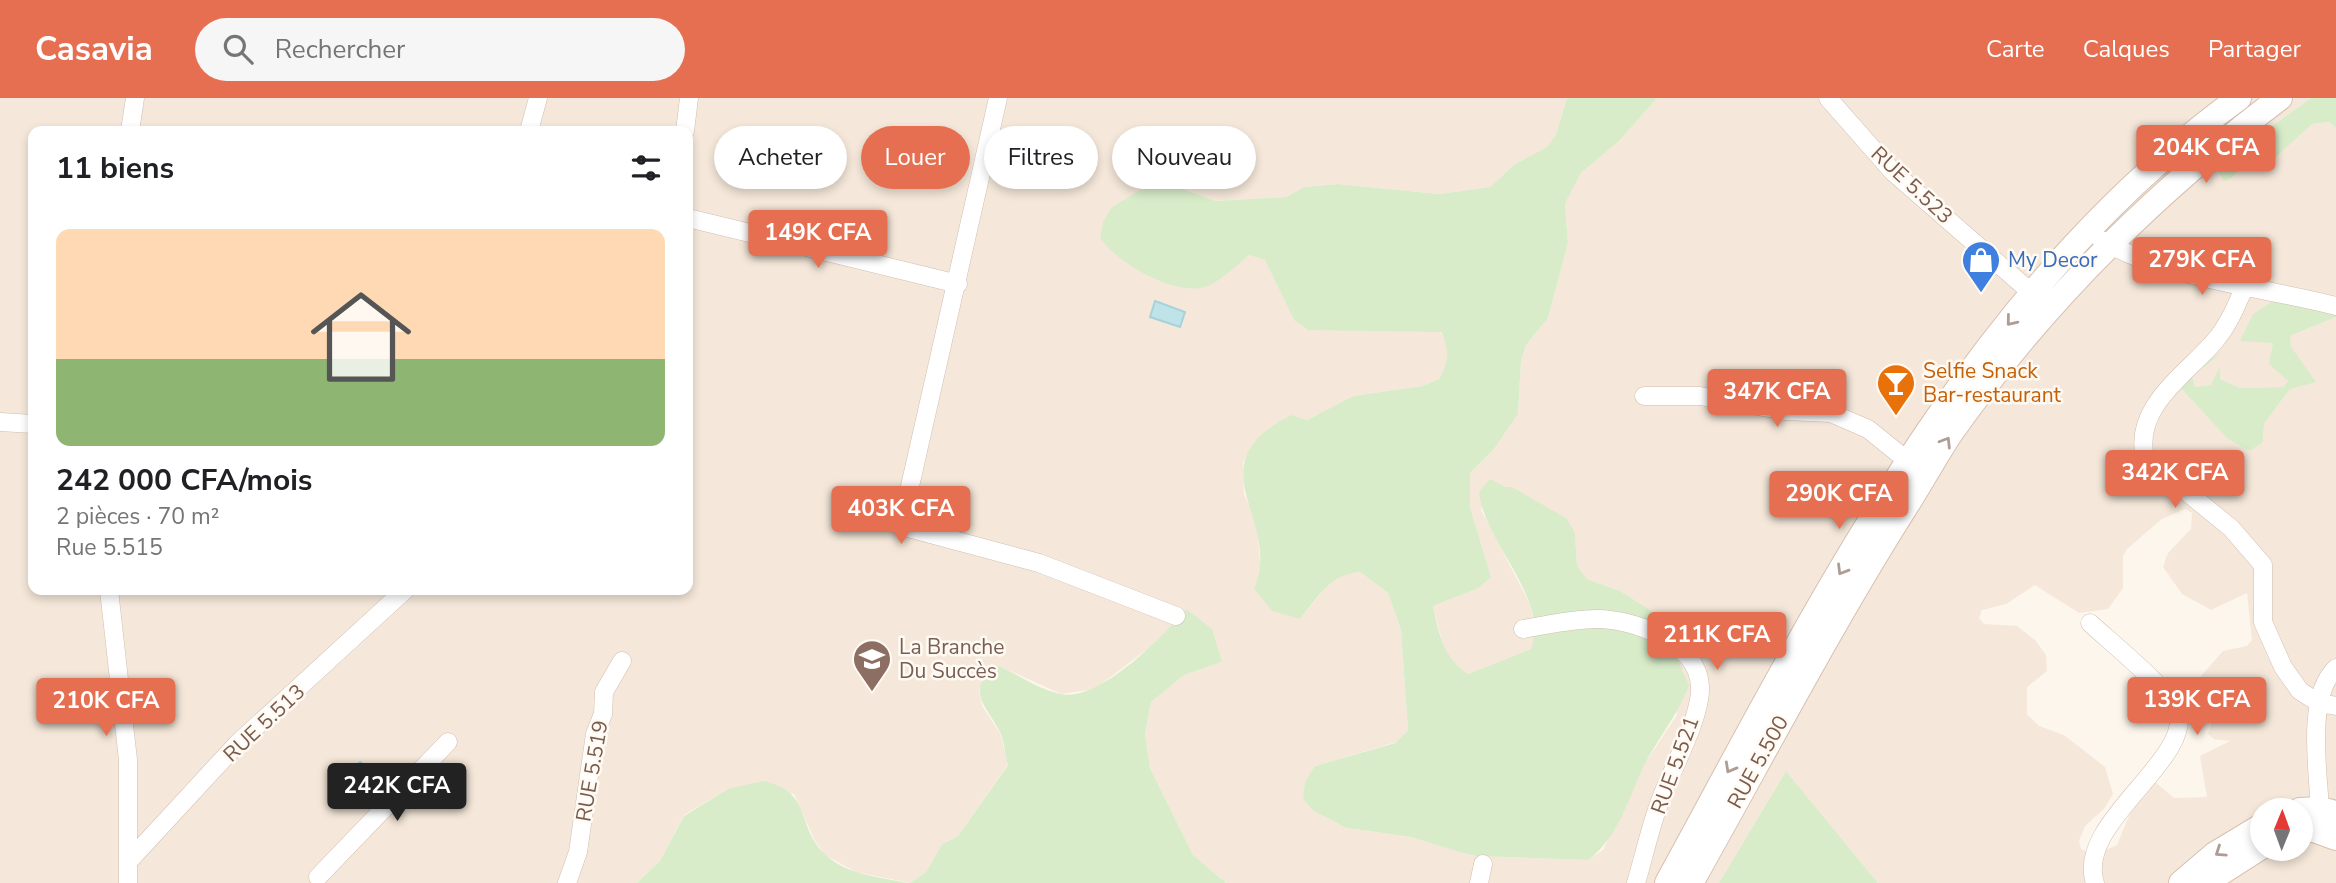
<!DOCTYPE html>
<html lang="fr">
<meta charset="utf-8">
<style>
:root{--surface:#fff;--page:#f6f6f6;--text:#202124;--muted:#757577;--accent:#e76f51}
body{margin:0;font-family:"Nunito Sans",sans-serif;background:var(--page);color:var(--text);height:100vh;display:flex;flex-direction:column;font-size:26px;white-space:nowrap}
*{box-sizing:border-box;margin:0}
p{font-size:23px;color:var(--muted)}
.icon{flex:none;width:38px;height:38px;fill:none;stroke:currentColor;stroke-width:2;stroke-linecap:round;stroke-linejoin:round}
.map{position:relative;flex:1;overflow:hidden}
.panel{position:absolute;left:28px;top:28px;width:665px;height:469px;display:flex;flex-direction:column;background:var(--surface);border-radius:14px;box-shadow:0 4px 10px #0003}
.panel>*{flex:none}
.banner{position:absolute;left:714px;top:28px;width:665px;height:63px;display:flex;gap:14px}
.needle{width:46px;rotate:1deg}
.fabs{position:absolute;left:2250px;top:700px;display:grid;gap:14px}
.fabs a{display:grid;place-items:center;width:63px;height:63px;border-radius:50%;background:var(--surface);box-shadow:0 4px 10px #0003;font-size:35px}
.price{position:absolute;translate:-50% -60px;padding:0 16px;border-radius:7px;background:var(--accent);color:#fff;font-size:23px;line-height:46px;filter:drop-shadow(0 2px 4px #0008)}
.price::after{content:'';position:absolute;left:50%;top:42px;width:21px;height:16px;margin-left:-10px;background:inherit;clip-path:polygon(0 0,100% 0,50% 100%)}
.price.selected{background:#222;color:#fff}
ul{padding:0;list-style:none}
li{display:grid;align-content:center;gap:14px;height:371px;padding:0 28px}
li span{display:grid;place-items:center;height:217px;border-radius:14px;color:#555}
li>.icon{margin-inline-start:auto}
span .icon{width:126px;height:126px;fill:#fffc;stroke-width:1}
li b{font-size:30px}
h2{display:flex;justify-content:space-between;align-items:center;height:84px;padding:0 28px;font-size:30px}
.pill{padding:0 24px;border-radius:32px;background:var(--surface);box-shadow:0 4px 10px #0003;font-size:24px;line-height:63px}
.pill.selected{background:var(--accent);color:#fff}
header{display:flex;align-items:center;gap:42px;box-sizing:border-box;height:98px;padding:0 35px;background:var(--accent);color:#fff}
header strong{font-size:33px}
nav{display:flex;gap:38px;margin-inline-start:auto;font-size:24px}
.search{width:490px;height:63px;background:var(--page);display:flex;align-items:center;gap:18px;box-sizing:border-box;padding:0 24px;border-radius:38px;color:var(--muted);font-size:26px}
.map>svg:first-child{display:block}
</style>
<header>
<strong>Casavia</strong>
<div class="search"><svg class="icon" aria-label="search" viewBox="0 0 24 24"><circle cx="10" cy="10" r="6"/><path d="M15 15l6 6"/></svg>Rechercher</div>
<nav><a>Carte</a><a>Calques</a><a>Partager</a></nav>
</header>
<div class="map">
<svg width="2336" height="785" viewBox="0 0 2336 785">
<rect width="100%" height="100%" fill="#fdf6ec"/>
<!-- residential -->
<path fill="#f5e8da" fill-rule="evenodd" d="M0 0H1567L1556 36 1547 49 1515 66 1490 89 1439 96 1338 86 1304 89 1286 99 1215 103 1183 91 1210 187 1249 157 1266 162 1294 222 1440 234 1448 249 1447 266 1439 281 1422 288 1353 298 1307 322 1276 325 1251 349 1243 364 1244 396 1257 426 1261 476 1300 521 1330 484 1344 475 1360 474 1388 495 1401 532 1408 633 1396 644 1315 668 1347 730 1411 739 1476 758 1588 762 1603 752 1647 662 1677 617 1652 515 1620 493 1587 481 1577 467 1575 435 1490 382 1481 412 1529 504 1537 535 1531 551 1468 576 1454 566 1444 552 1433 508 1479 490 1491 479 1470 409V375L1494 351 1518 316 1521 263 1526 247 1548 220 1568 145 1565 106 1581 75 1620 42 1657 0H2311L2216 68 2232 80 2242 67 2274 61 2312 26 2329 24 2336 30V204L2273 245 2288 283 2283 289 2240 290 2220 281V271L2211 287 2195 289 2192 278 2216 259 2191 272 2181 290 2263 344 2264 326 2290 291V238L2336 219V785H1878L1786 673 1719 785H1226L1193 757 1150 670 1145 636 1151 604 1184 577 1222 564 1186 511 1163 539 1095 591 1061 596 997 567 979 592 982 608 1000 635 1008 666 958 738 942 746 926 774 910 785 856 774 825 757 815 743 794 696 728 691 684 717 660 763 637 785H0ZM33 33H688V492H33ZM2185 411 2192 415 2191 431 2168 455 2163 469 2182 496 2211 512 2247 495 2252 542 2247 548 2223 553 2201 578 2203 602 2216 613 2208 636 2214 641 2230 643 2200 658 2207 699 2174 700 2155 684 2133 708 2117 747 2095 757 2081 751 2079 743 2085 728 2104 711 2113 696 2105 669 2064 637 2039 628 2027 616V589L2047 573 2046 557 2036 543 2017 528 1984 526 1979 520 1982 512 2006 506 2035 487 2079 515 2108 511 2123 490V458L2127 451 2162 421ZM2263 712H2301V751H2263Z"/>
<!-- green -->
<path fill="#d8ecc9" d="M1567 0H1657L1620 42 1581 75 1565 106 1568 145 1548 220 1526 247 1521 263 1518 316 1494 351 1470 375V409L1491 479 1479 490 1433 508C1439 537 1443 559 1468 576L1531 551C1550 499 1484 446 1479 394L1490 381 1505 389H1512L1566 420 1575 435 1577 467 1587 481 1620 493 1656 516 1689 587C1677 618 1661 636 1646 664 1629 697 1619 740 1588 762L1476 758 1460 754 1411 739 1347 730 1314 713 1303 701 1305 684 1315 668 1395 645 1408 633 1401 532 1388 495 1360 474C1330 476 1318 499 1300 521L1272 513 1254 491C1284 421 1191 368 1291 317L1307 322 1353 298 1422 288 1439 281C1449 263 1450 253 1441 234L1308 232 1294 222 1265 162 1249 157C1237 167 1224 180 1210 187 1179 202 1117 165 1100 140L1103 124 1111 110 1140 92 1157 89 1183 91 1215 103 1286 99 1304 89 1338 86 1439 96 1490 89 1515 66 1547 49 1556 36Z
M2311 0H2336V30L2329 24 2312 26 2274 61 2242 67 2232 80 2224 83 2216 68Z
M2281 198 2336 204V219L2290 238 2291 249 2316 284 2290 291 2264 326 2263 344 2250 353 2228 341 2181 290 2191 272 2222 255 2192 278 2195 289 2211 287 2220 268V281L2240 290 2283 289 2288 283 2269 266 2273 245 2240 243 2253 216Z
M1186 511 1212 531 1222 564 1184 577 1151 604 1145 636 1150 670 1193 757 1226 785H910L926 774 942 746 958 738 1008 667C1005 656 1004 643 1000 634 985 605 965 594 997 567 1017 576 1040 592 1061 596 1100 604 1163 538 1186 511Z
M1786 673 1878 785H1719Z
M763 683C814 694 795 729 826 757 847 777 880 779 908 785H637L660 763 684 718 728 691Z"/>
<!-- water -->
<path fill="#bfe3e8" stroke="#a5d3da" stroke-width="2" d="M1155 203 1185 214 1180 229 1150 219Z"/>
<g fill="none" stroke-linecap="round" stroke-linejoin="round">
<!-- stream -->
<path stroke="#a5d3da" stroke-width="5" d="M360 666 387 702"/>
<defs>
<path id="minor" d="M998 0 901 428 1039 465 1176 518
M1828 0 1893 74 2033 196
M130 33 135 0
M529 33 538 0
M685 33 689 0
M688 120 958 186
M2101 142C2171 182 2258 188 2336 208
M2245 187C2237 207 2228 228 2214 244 2184 278 2133 310 2145 360L2231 430 2263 467V524L2283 569 2300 593 2319 605 2336 608
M1644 298H1700L1786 313 1831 315 1868 331 1909 364
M0 324 33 326
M109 492 128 662V785
M2090 525C2107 541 2173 595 2178 613 2192 663 2075 725 2095 785
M1523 531C1547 527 1572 521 1597 521 1633 521 1698 544 1700 588 1702 618 1671 673 1660 703 1650 730 1644 758 1636 785
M2320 711C2318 673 2306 598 2336 570
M128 764 237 646 405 492
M318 779 448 644
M567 785 578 754 595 636 603 616 604 594 622 563
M1479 785 1483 766"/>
<path id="secondary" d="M2300 712 2320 711 2336 715
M2301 732H2314L2336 740
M1667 785C1821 503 1972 193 2239 0
M1691 785C1764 656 1832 524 1912 399 1925 378 1937 356 1951 335 2042 206 2154 95 2280 0
M2181 785 2215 756 2263 727
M2205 785 2263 748"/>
</defs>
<!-- minor casing -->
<use href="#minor" stroke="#d1beb0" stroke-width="19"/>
<!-- secondary casing -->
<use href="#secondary" stroke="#d6c0b0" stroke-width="26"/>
<!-- minor -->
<use href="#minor" stroke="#fff" stroke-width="18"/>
<!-- secondary -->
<use href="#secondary" stroke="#fff" stroke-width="24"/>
</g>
<!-- one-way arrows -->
<defs><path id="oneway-chevron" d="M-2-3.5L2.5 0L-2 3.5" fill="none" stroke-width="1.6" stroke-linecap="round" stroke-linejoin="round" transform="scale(1.75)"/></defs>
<g stroke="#af9d94">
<use href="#oneway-chevron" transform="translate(2011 223) rotate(129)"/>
<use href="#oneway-chevron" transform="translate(1946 344) rotate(-58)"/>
<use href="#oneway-chevron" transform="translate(1842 472) rotate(121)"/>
<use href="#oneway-chevron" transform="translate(1730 670) rotate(119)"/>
<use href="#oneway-chevron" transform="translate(2220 754) rotate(146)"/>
</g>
<!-- icons -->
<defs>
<symbol id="shop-pin" viewBox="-11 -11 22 30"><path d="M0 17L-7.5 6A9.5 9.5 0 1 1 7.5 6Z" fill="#3f7fe0" stroke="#fffaf3"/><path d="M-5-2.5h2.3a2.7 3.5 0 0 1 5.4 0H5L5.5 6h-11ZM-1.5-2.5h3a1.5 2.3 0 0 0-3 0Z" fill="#fff"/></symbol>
<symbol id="bar-pin" viewBox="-11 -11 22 30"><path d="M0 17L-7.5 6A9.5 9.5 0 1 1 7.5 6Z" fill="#e8710a" stroke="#fffaf3"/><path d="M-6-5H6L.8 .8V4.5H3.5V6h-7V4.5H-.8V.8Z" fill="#fff"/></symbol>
<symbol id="school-pin" viewBox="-11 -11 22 30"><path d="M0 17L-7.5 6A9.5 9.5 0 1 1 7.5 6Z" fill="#8d6e63" stroke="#fffaf3"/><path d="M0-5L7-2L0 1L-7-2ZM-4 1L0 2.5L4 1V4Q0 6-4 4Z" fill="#fff"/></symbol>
</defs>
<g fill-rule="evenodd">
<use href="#shop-pin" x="1959" y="140" width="44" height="60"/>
<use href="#bar-pin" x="1874" y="263" width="44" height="60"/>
<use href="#school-pin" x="850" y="539" width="44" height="60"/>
</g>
<g text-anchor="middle" stroke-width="5" stroke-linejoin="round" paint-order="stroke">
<!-- street labels -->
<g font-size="21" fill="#7a5c4d" stroke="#fffaf3">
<text transform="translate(1912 87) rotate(43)" y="7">RUE 5.523</text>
<text transform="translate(264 625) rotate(-43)" y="7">RUE 5.513</text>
<text transform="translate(1758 664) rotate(-61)" y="7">RUE 5.500</text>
<text transform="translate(1675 667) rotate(-70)" y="7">RUE 5.521</text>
<text transform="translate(592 673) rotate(-80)" y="7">RUE 5.519</text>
</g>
<!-- shop labels -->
<g font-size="21" fill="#366cbe" stroke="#fffaf3" text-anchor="start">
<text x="2008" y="169">My Decor</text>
</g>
<!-- food labels -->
<g font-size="21" fill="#c56008" stroke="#fffaf3" text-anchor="start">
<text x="1923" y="280">Selfie Snack<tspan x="1923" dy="24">Bar-restaurant</tspan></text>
</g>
<!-- education labels -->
<g font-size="21" fill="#785e54" stroke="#fffaf3" text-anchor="start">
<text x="899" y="556">La Branche<tspan x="899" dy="24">Du Succès</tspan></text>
</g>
</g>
</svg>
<div class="fabs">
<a><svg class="needle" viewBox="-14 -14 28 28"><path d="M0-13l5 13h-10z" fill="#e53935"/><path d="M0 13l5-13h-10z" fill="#757577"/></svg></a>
</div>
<b class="price" style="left:2206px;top:87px">204K CFA</b>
<b class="price" style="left:818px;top:172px">149K CFA</b>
<b class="price" style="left:2202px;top:199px">279K CFA</b>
<b class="price" style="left:1777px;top:331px">347K CFA</b>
<b class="price" style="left:2175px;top:412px">342K CFA</b>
<b class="price" style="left:1839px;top:433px">290K CFA</b>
<b class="price" style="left:901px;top:448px">403K CFA</b>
<b class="price" style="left:1717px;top:574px">211K CFA</b>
<b class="price" style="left:2197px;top:639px">139K CFA</b>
<b class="price" style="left:106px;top:640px">210K CFA</b>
<b class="price selected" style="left:397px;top:725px">242K CFA</b>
<div class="banner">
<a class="pill">Acheter</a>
<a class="pill selected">Louer</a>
<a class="pill">Filtres</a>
<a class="pill">Nouveau</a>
</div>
<section class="panel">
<h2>11 biens<svg class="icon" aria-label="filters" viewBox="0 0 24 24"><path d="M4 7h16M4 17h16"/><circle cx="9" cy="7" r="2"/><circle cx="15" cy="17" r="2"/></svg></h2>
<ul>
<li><span style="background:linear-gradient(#ffd9b3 60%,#8fb573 0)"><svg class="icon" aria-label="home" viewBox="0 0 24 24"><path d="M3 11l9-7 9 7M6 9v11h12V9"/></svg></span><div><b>242 000 CFA/mois</b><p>2 pièces · 70 m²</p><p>Rue 5.515</p></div></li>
</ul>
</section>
</div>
